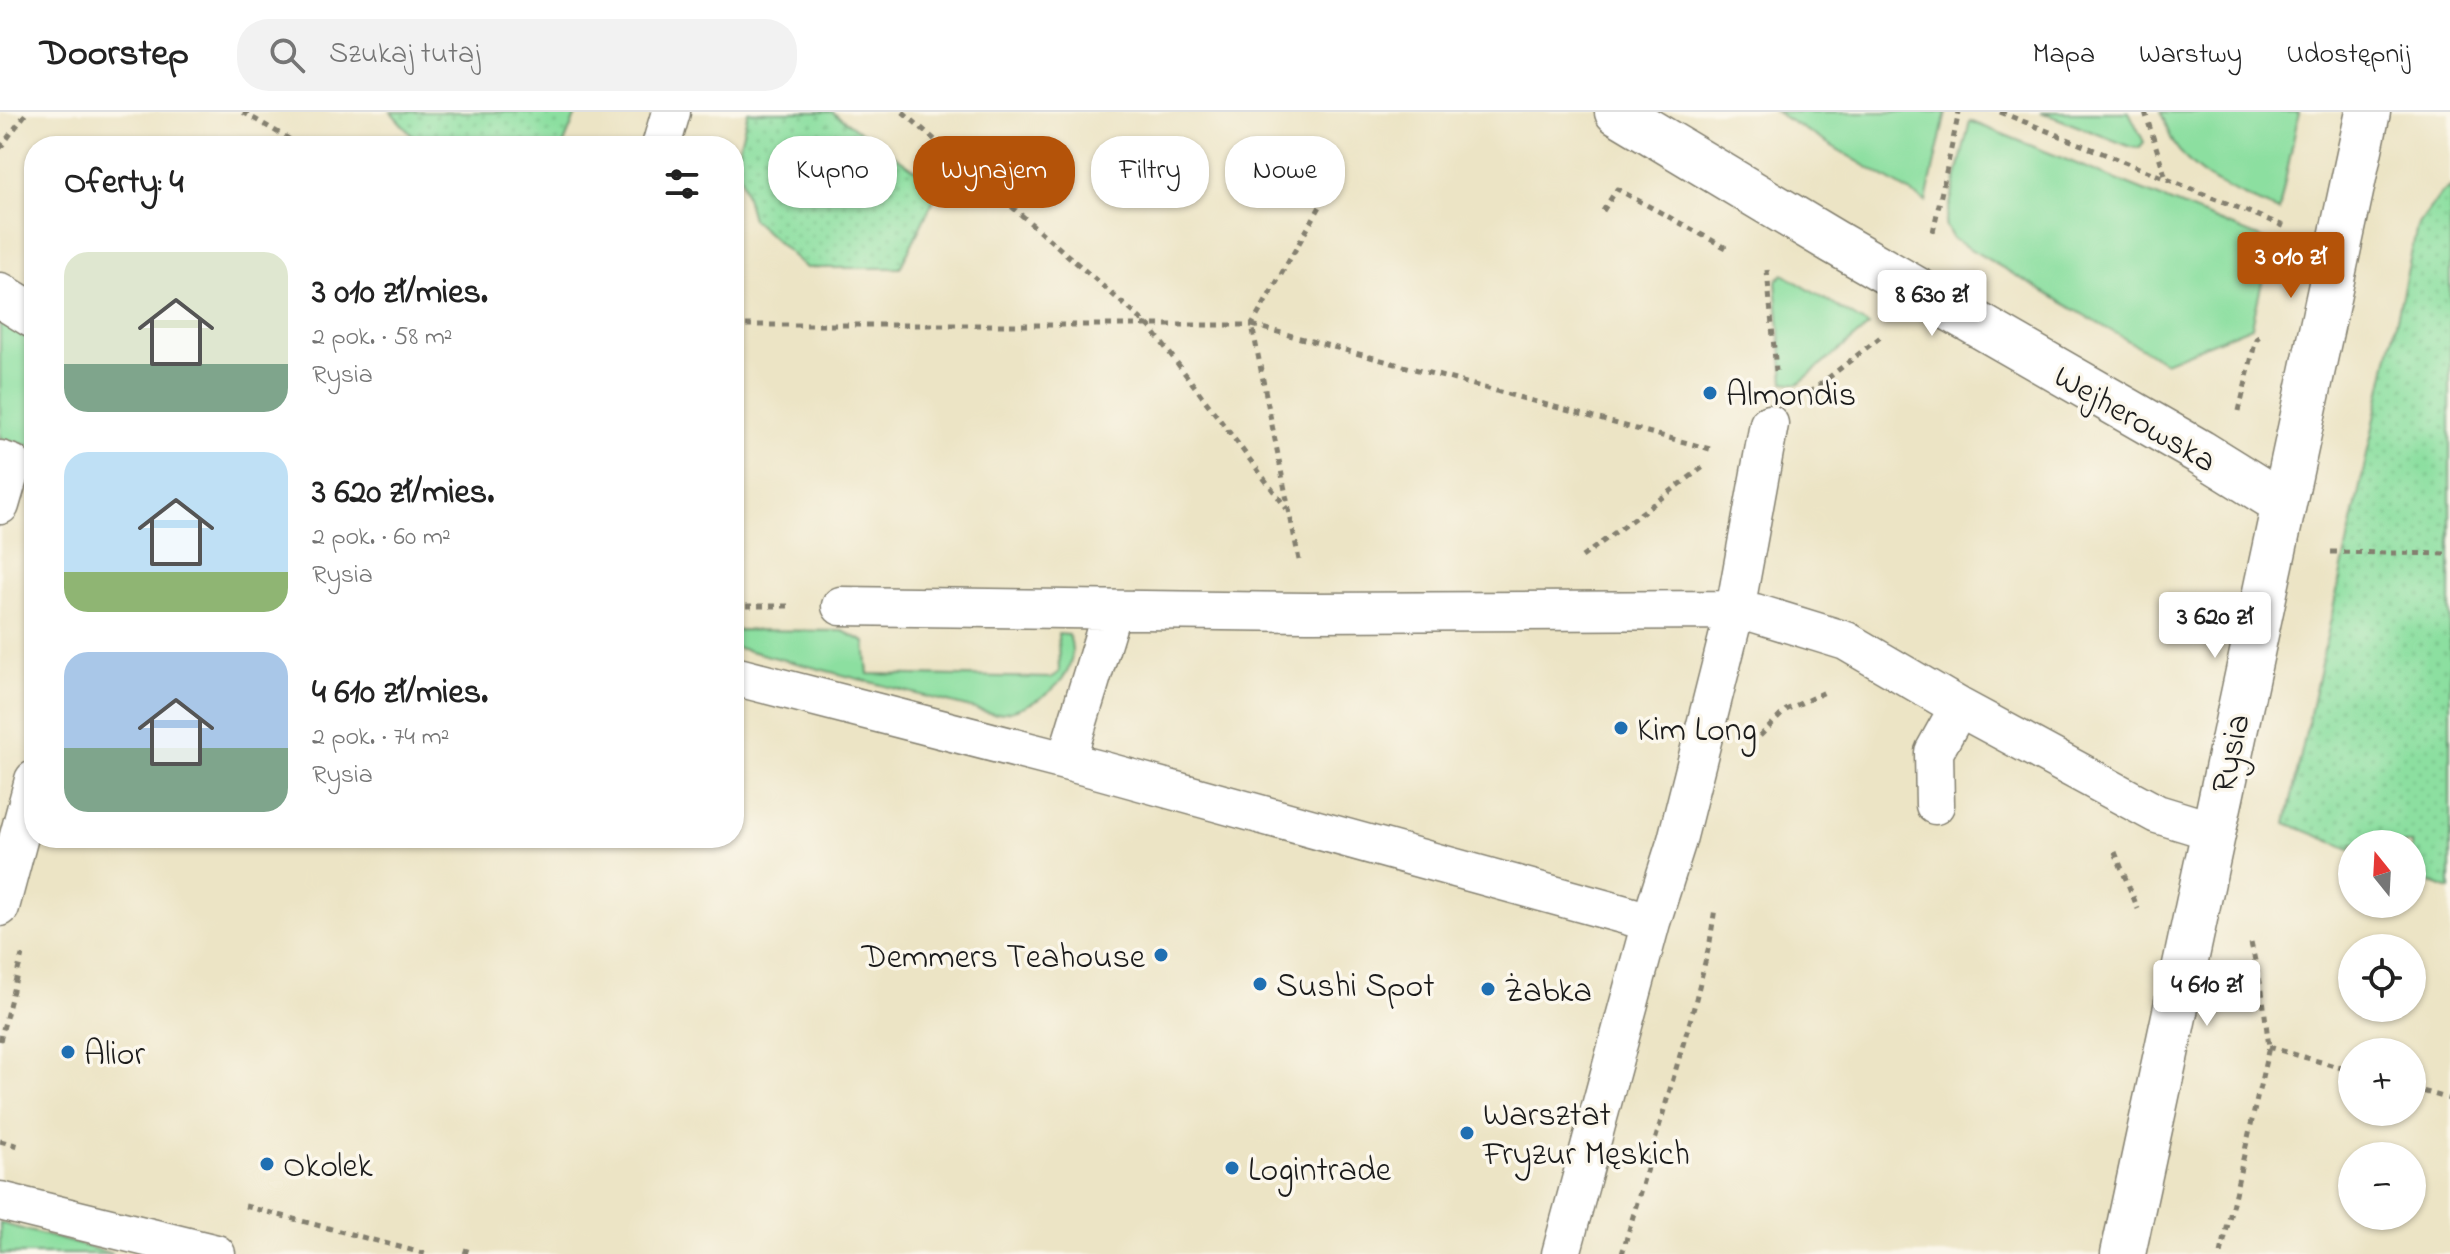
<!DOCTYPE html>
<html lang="pl">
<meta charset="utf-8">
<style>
:root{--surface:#fff;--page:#f2f2f2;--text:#222;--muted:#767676;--line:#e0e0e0;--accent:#b45309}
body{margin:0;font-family:"Indie Flower",sans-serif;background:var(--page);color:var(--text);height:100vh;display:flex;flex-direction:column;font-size:30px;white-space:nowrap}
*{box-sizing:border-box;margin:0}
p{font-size:26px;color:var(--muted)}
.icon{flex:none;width:44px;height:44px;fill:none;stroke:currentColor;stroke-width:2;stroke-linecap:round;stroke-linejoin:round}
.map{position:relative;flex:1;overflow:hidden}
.side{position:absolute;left:24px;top:24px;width:720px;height:712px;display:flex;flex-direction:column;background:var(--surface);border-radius:32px;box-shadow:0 2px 6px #0004}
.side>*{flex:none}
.hud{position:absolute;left:768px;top:24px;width:760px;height:72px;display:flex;gap:16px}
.needle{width:52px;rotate:342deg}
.fabs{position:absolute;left:2338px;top:718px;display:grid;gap:16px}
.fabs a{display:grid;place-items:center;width:88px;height:88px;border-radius:50%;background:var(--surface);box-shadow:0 2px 6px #0004;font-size:40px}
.price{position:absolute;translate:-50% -68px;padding:0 18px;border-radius:8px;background:#fff;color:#222;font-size:26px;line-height:52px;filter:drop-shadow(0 2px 4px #0008)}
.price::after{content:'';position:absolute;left:50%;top:48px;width:24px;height:18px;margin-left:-12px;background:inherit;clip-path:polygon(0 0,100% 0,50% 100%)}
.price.active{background:var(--accent);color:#fff}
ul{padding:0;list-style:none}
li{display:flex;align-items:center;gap:24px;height:200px;padding:0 40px}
li span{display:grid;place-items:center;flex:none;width:224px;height:160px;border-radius:24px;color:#555}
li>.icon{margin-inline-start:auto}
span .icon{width:96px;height:96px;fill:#fffc;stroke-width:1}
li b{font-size:34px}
h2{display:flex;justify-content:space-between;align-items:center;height:96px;padding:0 40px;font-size:34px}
.pill{padding:0 28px;border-radius:32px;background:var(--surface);box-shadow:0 2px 6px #0004;font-size:28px;line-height:72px}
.pill.active{background:var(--accent);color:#fff}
header{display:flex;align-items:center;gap:48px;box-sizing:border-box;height:112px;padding:0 40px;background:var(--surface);border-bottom:2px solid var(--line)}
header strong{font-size:38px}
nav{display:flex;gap:44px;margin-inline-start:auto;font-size:28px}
.search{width:560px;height:72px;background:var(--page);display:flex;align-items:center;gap:20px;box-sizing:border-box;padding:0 28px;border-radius:32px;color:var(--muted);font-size:30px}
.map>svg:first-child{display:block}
</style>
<header>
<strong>Doorstep</strong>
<div class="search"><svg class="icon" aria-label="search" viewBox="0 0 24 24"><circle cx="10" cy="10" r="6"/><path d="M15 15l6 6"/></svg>Szukaj tutaj</div>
<nav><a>Mapa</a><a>Warstwy</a><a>Udostępnij</a></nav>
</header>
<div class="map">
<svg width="2450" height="1142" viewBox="0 0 2450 1142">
<defs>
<pattern id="park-dots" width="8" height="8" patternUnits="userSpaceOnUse" patternTransform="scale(2)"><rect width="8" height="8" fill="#8cdfa0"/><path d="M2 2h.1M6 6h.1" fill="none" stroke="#78bf89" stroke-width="1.8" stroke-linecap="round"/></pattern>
</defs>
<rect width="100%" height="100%" fill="#fbf7ec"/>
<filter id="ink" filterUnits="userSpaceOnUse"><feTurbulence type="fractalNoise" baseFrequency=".0125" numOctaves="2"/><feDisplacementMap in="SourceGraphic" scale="16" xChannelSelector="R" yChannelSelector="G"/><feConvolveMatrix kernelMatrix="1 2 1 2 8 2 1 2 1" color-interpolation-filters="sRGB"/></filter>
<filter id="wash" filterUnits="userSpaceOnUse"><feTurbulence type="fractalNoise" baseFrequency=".006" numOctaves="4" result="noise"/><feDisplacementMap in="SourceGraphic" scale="32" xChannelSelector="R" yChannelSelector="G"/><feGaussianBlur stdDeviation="1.8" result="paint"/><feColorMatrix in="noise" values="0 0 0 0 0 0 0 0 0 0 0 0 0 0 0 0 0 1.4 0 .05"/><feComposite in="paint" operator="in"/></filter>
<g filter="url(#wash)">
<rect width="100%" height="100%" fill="#ece4c5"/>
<!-- green -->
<path fill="#8cdfa0" stroke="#547e5e" stroke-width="2" d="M1775 0H1946L1926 90Z
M2041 0H2129L2144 30 2139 36 2131 35Z
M2161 0H2299L2279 99C2241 83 2195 67 2173 30 2168 21 2165 10 2161 0Z
M1970 9 2271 130 2252 214 2165 250 1953 127 1945 113Z
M1783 162 1869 214 1798 272 1784 270 1776 169Z
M0 210 34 230V335L0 326Z
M734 518 843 519 865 530 868 562 1051 566 1059 560 1058 522 1069 523C1085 567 1033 598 994 602L734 535Z
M0 1111 113 1142H0Z"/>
<!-- park -->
<path fill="url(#park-dots)" stroke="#547e5e" stroke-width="2" d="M391 0H577L563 34H421Z
M748 0H832L940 75 900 156H806L752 107 736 48Z
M2450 75V778L2412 763V732H2352V738L2286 711 2417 115 2440 83Z"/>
</g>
<g filter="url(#ink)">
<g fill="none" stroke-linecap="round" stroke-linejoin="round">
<defs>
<path id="lane" d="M661 34 671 0
M0 348 12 352 0 393
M841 494 1309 500 1735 498 1755 501 1846 529 1959 595 2157 702 2213 719
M734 564 1100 658 1651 810
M1066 649 1112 498
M1935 693 1934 640 1959 595
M0 795 34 668
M0 1089 216 1142
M1561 1142 1651 810 1677 728 1735 498 1769 312"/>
<path id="street" d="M1617 0 1834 130 2200 340 2282 391
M0 183 34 204
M2123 1142 2368 0"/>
</defs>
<!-- lane casing -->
<use href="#lane" stroke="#848070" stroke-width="41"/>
<!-- street casing -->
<use href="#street" stroke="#848070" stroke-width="47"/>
<!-- path -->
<path stroke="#848070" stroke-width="5" stroke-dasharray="6 6" stroke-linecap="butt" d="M243 0 301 34
M903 0 1150 215 1287 397
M2000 0 2286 115
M2145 0 2166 66
M0 36 27 0
M1603 99 1617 77 1730 138
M1933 120 1959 0
M1767 158 1776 259
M734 213H1252L1325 86
M1809 281 1883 223
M2239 299 2256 227 2263 222
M2331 440 2450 442
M1582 445 1706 353
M1299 448 1252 213 1710 337
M734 494H789
M1760 624 1786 598 1827 579
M2115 740 2138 797
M0 929 22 843
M2269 935 2352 959
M2412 976 2450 987
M0 1029 23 1035
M245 1094 426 1142
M465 1142 468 1133
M1622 1142 1694 895 1710 830 1715 796
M2221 1142 2269 935 2262 879 2251 831"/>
<!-- lane -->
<use href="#lane" stroke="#fff" stroke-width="38"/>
<!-- street -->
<use href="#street" stroke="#fff" stroke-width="44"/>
</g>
</g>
<!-- markers -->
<g fill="#1f6fb2" stroke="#fbf7ec" stroke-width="3">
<circle cx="1710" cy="281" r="8"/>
<circle cx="1621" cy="616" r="8"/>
<circle cx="1161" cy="843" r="8"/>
<circle cx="1260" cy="872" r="8"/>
<circle cx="1488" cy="877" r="8"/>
<circle cx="68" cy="940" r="8"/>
<circle cx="1467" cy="1021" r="8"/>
<circle cx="267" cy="1052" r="8"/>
<circle cx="1232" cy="1056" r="8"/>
</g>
<g text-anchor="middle" stroke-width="7" stroke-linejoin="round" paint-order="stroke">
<!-- poi labels -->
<g font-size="34" fill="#1c1c1c" stroke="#fbf7ec" text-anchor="start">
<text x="1726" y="293">Almondis</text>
<text x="1637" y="628">Kim Long</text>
<text x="1145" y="855" text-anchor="end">Demmers Teahouse</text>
<text x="1276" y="884">Sushi Spot</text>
<text x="1504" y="889">Żabka</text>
<text x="84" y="952">Alior</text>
<text x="1483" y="1013">Warsztat<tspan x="1483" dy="39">Fryzur Męskich</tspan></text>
<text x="283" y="1064">Okolek</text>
<text x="1248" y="1068">Logintrade</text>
</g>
<!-- street labels -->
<g font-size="34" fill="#1c1c1c" stroke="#fbf7ec">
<text transform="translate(2136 305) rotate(30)" y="12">Wejherowska</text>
<text transform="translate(2229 641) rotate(-78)" y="12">Rysia</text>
</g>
</g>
</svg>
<div class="fabs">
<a><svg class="needle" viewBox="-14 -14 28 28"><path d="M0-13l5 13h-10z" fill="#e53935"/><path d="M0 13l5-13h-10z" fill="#767676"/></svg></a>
<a><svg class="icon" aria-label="locate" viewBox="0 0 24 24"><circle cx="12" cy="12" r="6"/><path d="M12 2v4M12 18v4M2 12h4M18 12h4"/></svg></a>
<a>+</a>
<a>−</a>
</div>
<b class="price active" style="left:2291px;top:188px">3 010 zł</b>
<b class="price" style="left:1932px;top:226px">8 630 zł</b>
<b class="price" style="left:2215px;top:548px">3 620 zł</b>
<b class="price" style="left:2207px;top:916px">4 610 zł</b>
<div class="hud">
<a class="pill">Kupno</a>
<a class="pill active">Wynajem</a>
<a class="pill">Filtry</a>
<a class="pill">Nowe</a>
</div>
<section class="side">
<h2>Oferty: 4<svg class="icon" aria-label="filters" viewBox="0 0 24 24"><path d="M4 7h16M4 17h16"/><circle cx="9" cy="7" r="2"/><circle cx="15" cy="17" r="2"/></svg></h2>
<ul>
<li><span style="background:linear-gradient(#dfe7d0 70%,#7fa58c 0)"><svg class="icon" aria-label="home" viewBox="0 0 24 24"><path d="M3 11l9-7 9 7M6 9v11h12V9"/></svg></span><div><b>3 010 zł/mies.</b><p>2 pok. · 58 m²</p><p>Rysia</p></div></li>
<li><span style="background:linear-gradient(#bfe0f5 75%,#8fb573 0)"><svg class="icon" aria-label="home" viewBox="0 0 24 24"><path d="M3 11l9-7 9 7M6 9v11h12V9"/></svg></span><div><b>3 620 zł/mies.</b><p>2 pok. · 60 m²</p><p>Rysia</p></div></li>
<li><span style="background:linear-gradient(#a9c7e8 60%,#7fa58c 0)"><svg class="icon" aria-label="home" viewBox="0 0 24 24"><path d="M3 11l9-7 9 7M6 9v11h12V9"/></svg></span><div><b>4 610 zł/mies.</b><p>2 pok. · 74 m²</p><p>Rysia</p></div></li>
</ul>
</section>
</div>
